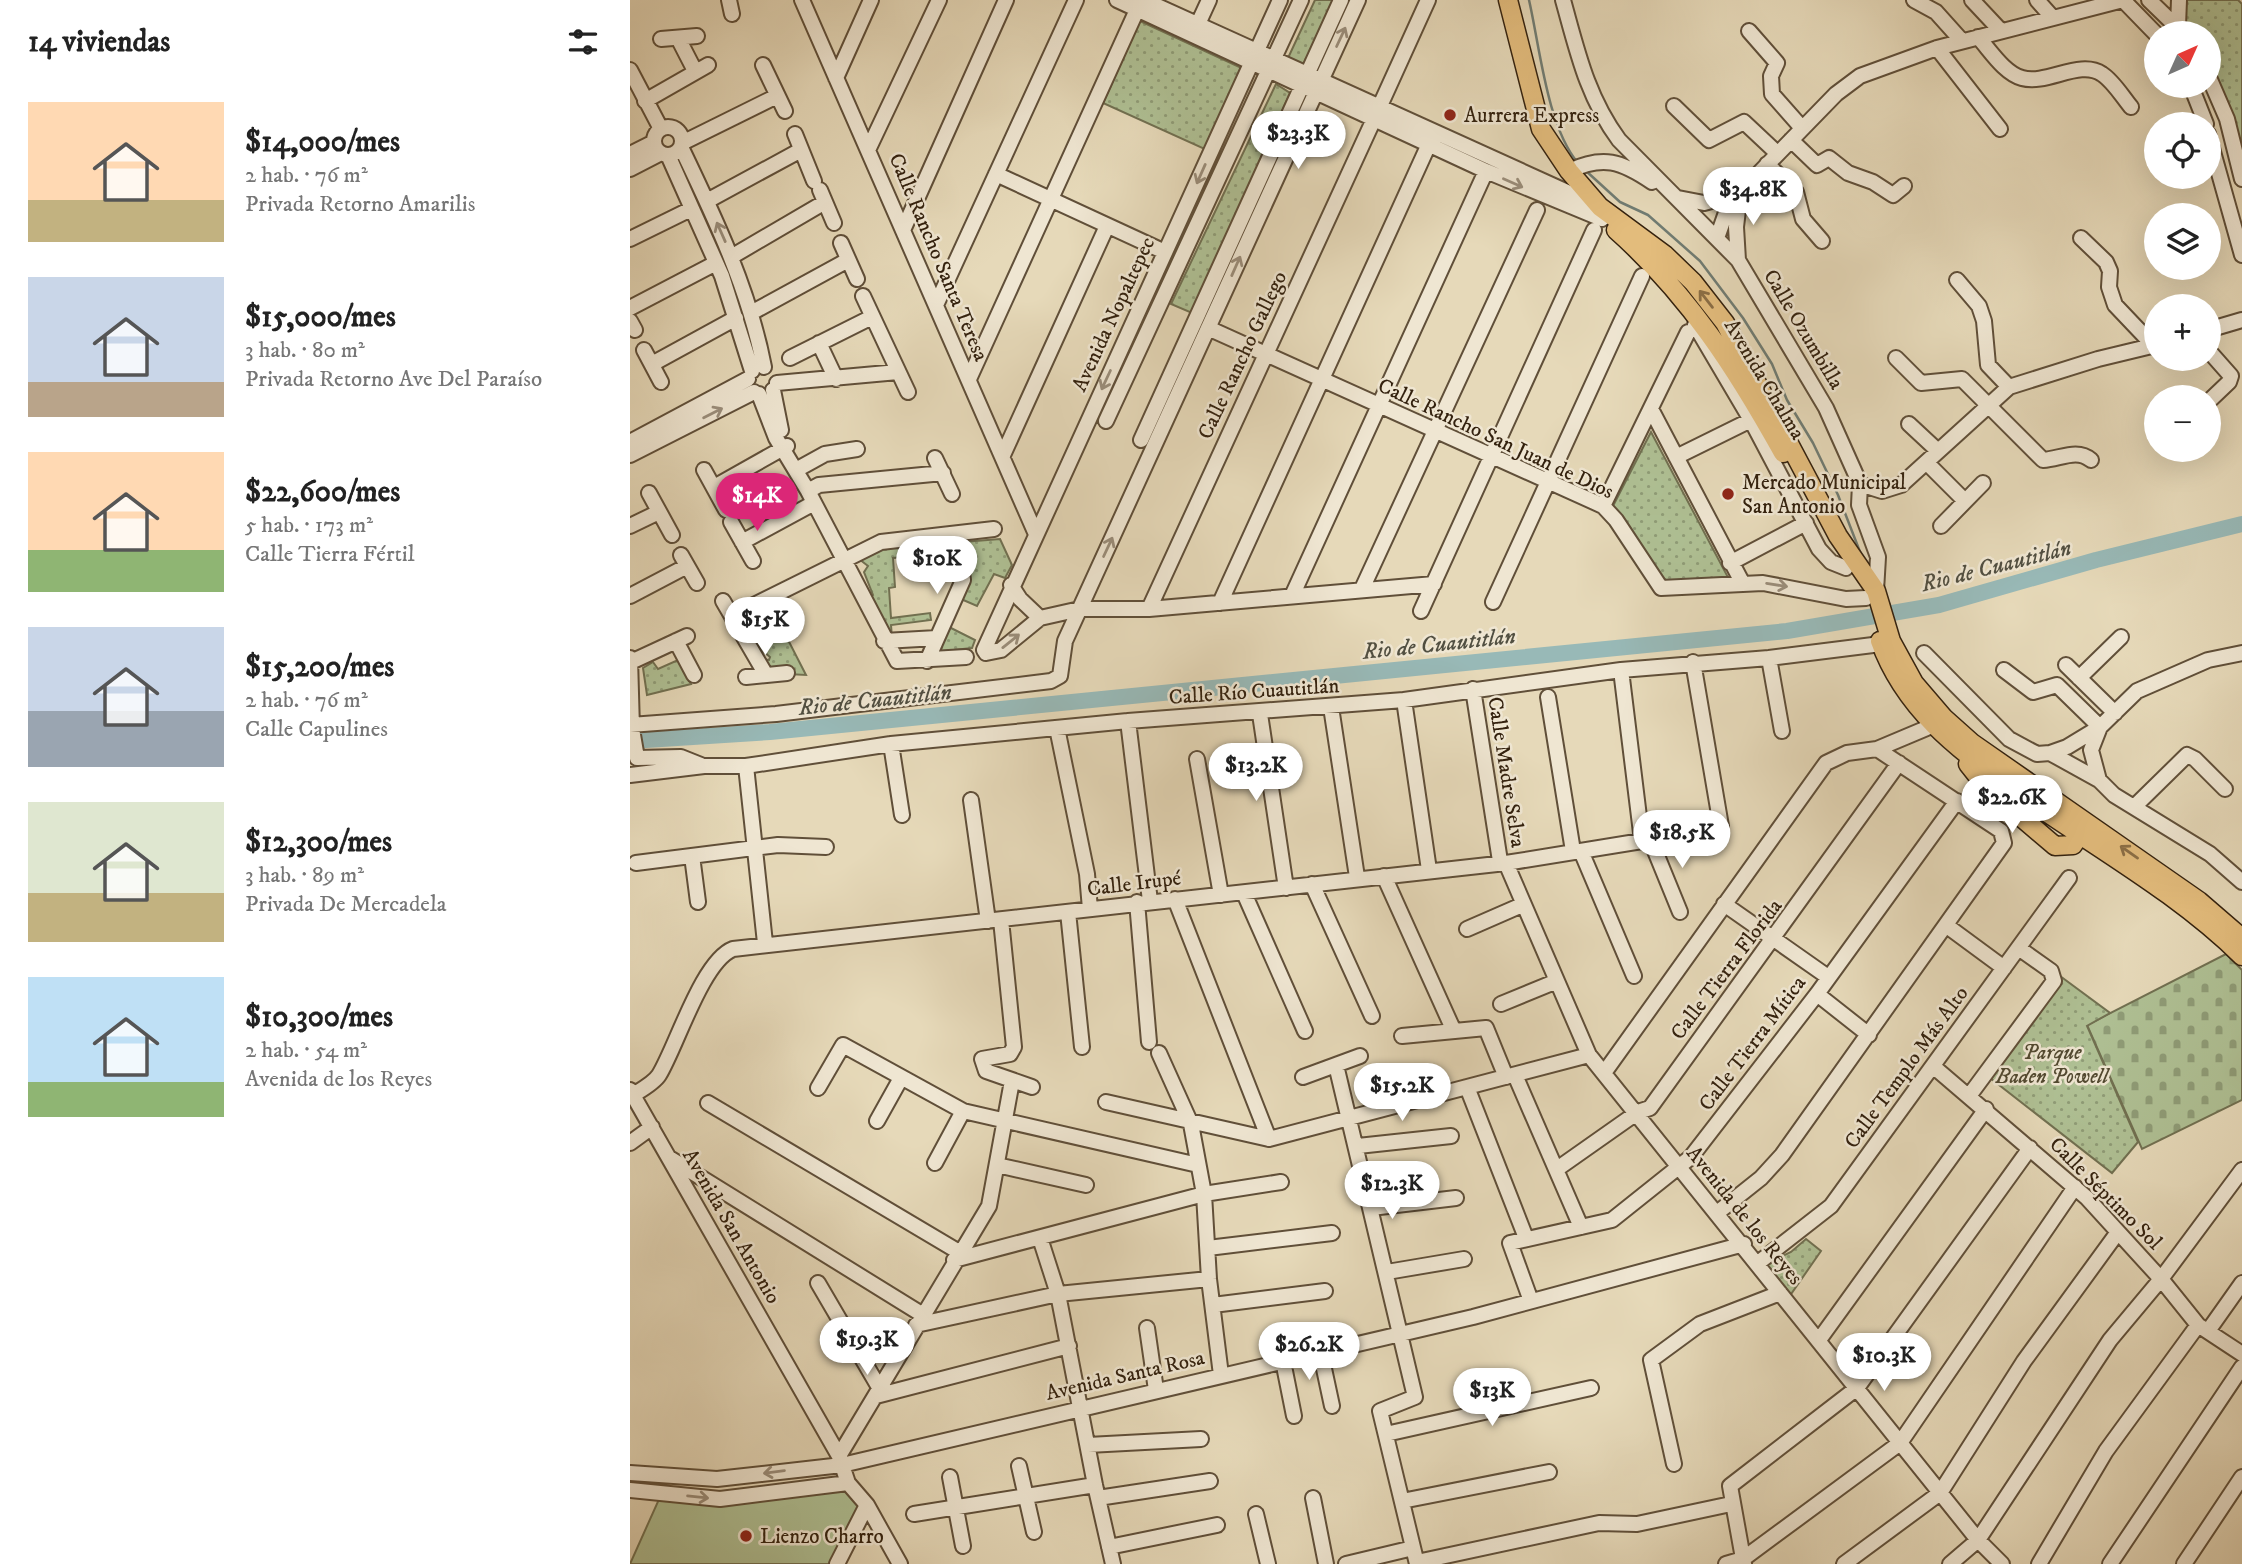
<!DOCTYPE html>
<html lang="es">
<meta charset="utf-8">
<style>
:root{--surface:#fff;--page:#f6f6f6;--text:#222;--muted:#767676;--accent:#db2777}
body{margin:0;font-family:"IM FELL DW Pica",serif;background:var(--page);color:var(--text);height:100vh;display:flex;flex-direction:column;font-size:26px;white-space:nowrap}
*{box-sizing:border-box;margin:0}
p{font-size:23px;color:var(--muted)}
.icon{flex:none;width:38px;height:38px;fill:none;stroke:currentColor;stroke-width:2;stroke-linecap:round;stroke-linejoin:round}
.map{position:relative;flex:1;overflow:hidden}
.details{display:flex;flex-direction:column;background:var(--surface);width:630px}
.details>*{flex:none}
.needle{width:46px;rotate:45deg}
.tools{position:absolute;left:1514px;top:21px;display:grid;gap:14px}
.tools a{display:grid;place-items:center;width:77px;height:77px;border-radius:50%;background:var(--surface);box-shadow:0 7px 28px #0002;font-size:35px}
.price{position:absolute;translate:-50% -60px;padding:0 16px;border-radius:24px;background:#fff;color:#222;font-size:23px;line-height:46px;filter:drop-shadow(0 2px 4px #0008)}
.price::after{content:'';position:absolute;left:50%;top:42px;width:21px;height:16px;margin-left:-10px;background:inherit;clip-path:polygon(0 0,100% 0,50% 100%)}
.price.on{background:var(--accent);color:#fff}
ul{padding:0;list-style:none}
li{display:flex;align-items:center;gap:21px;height:175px;padding:0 28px}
li span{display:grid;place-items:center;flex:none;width:196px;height:140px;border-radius:0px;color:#555}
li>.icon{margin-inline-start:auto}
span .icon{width:84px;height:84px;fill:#fffc;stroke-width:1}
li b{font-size:30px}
h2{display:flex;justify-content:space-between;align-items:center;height:84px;padding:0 28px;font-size:30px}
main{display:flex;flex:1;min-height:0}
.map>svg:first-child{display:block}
</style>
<main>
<section class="details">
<h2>14 viviendas<svg class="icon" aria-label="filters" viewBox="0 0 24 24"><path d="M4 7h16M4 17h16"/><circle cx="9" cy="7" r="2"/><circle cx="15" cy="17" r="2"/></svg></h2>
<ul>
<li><span style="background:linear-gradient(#ffd9b3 70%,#c2b280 0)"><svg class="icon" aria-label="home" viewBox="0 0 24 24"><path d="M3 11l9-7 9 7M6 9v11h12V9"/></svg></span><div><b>$14,000/mes</b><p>2 hab. · 76 m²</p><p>Privada Retorno Amarilis</p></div></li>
<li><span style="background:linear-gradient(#c9d6e8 75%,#b9a48a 0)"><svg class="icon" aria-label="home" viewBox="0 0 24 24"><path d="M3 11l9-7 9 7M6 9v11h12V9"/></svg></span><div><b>$15,000/mes</b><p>3 hab. · 80 m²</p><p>Privada Retorno Ave Del Paraíso</p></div></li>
<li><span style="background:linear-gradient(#ffd9b3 70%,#8fb573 0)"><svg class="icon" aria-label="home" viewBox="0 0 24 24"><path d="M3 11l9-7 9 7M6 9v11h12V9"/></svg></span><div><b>$22,600/mes</b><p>5 hab. · 173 m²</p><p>Calle Tierra Fértil</p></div></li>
<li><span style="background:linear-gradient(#c9d6e8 60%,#9aa5b1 0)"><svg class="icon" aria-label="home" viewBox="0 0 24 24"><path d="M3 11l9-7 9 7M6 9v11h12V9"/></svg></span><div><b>$15,200/mes</b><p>2 hab. · 76 m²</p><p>Calle Capulines</p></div></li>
<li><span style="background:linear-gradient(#dfe7d0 65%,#c2b280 0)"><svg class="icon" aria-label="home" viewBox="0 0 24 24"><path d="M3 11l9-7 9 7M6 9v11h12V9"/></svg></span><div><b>$12,300/mes</b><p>3 hab. · 89 m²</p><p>Privada De Mercadela</p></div></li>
<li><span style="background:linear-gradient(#bfe0f5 75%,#8fb573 0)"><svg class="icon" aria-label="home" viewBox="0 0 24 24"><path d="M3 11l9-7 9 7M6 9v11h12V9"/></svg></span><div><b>$10,300/mes</b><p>2 hab. · 54 m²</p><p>Avenida de los Reyes</p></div></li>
</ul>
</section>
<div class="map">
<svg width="1612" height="1564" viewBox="0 0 1612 1564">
<defs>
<pattern id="cemetery-stones" width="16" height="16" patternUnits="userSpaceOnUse" patternTransform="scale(1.75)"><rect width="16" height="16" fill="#afc094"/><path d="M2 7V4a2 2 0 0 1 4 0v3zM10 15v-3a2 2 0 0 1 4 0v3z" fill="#8f9c77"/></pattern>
<pattern id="park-dots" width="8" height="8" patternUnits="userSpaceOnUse" patternTransform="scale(1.75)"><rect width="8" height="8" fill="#afc094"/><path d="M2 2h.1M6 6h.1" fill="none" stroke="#8f9c77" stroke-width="1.8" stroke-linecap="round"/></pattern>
</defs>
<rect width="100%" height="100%" fill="#e6d9b9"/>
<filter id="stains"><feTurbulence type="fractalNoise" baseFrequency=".00286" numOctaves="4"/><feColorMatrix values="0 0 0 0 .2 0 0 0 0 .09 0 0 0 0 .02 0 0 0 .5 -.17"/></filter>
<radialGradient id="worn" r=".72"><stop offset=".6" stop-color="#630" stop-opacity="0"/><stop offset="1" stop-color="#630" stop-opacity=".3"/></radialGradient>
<!-- grass -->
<path fill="#afc094" stroke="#717051" stroke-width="2" d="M218 1488 234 1508 205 1564H0L30 1497 90 1506Z"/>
<!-- cemetery -->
<path fill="url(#cemetery-stones)" stroke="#717051" stroke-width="2" d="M1596 954 1612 970V1100L1512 1149 1457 1025Z"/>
<!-- park -->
<path fill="url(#park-dots)" stroke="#717051" stroke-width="2" d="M685 0H704L675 65 658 58Z
M1551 0H1608L1612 4V164L1579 81 1578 33H1548Z
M510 21 616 70 579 151 473 103Z
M646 84 660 93 562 313 541 304Z
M1021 432 1101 583 1035 585 983 506Z
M370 539 382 565 375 578 364 574 347 606 331 599 333 542Z
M322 541 324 548 314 550 317 575 306 577 303 555 263 558 265 587 259 588 261 618 300 613 301 620 261 625 262 638 238 600 243 595 234 572 238 566 229 559 255 547Z
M317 626 345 640 342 648 305 652Z
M154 632 176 675 137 673 131 659 139 660 140 657 127 646Z
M48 660 61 684 17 695 13 668 23 662 28 669Z
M1426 973 1480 1013 1457 1026 1508 1142 1482 1173 1355 1074Z
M1176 1239 1191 1251 1159 1297 1133 1265 1161 1252Z"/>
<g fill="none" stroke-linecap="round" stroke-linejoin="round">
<!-- stream -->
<path stroke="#707c73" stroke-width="2.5" d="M899 0C910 48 917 126 948 163
M955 170 990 202 1018 215 1070 261 1113 318 1142 364 1157 400 1183 443 1208 495 1232 557
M1258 601 1264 613"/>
<!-- river -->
<path stroke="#98b9b7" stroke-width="16" d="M0 741 140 732 1157 631 1309 605 1466 560 1612 524"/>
<defs>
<path id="minor" d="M99 0 102 14
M172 0 405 532
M487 0 856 171 972 219
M514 0 966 205
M650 0 354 650 356 653 371 650 410 618 450 609H519L804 584
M933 0C947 50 957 97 989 140L1108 260 1196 408 1230 484 1229 505 1248 557 1246 591
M1284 0 1306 12 1332 41
M1342 0 1371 31
M1407 0 1423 18
M1493 0 1526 34
M1519 0 1553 33
M568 24 579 0
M1548 26 1549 0
M1119 31 1147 63 1141 76 1142 94 1172 128
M1348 37C1360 50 1374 73 1392 78 1417 85 1450 59 1472 74 1483 81 1492 96 1501 107
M48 38 65 71
M31 39 67 36
M1307 48 1370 129
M133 65 155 111
M0 70 31 129
M1578 75 1597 119 1612 179
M206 78 241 0
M1561 86 1576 124
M15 101 78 65
M1044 106 1079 140 1114 122 1147 153
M749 108 798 0
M24 141a14 14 0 1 1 28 0a14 14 0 1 1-28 0Z
M165 134 184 181
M1578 134 1612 255
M1161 140 1187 165 1199 158 1218 173 1243 182 1263 195 1274 186
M52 143 147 96
M51 147C85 218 119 289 134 367
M239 148 309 0
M0 154 24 142
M38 155 92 276 122 371
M1137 164 1166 192 1173 219 1192 241
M0 169 31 153
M939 171C973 155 991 161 1022 182
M366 174 535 252
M190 190 204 223
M1048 198 1074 203 1110 193 1106 227 1108 260
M77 201 171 150
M274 228 376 0
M1087 238 1099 204 1206 94 1230 76 1307 48 1493 0
M1451 238 1476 262 1480 271 1479 287 1485 305 1523 345
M0 239 61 209
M211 243 227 279
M101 257 195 202
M1327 280 1349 306 1354 321 1358 365 1379 387
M233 296 278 392
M306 305 446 0
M0 308 86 263
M121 313 218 260
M0 321 5 330
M1065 325 1121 420 1189 549 1201 562 1216 568
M578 328 973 506 986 520 1031 588 1133 583 1216 599 1236 598
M1578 330 1612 320
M189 343 206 379
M14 350 31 382
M1578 350 1601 376 1599 382 1578 402
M160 358 242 317
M1266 358 1291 383 1332 379 1413 460C1430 459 1447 448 1461 460
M22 364 106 318
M339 379 511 1
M147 383 268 372
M143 390 151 430
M129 394 146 438 178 491 267 661 336 657
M1021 409 1113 584
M476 421 671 0
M1279 424 1308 451
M511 440 711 0
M0 442 118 379
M0 455 124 392
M373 455 477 226
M1046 457 1121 420
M305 458 322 494
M1297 463 1334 500
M74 470 96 510
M166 470 195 454 227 449
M1230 484 1252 491 1271 485 1379 387 1468 359 1526 345
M84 487 157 446
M178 491 189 485 313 473
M19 493 42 535
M973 506 1058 332
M101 522 123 561
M0 526 29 512
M1311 526 1353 483
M112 542 184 503
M51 555 67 583
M1100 563 1176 523
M381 585 390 599 410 618
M732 589 907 210
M0 596 57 566
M662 596 856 171
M93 601 136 675
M863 602 1012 276
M590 603 804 133
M519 609 744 119
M791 611 964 230
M102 616 251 542 364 529
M46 641 64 675
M254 641 307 638
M1294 653 1379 739 1407 754 1420 753 1469 780 1484 795 1580 854 1612 882
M0 658 2 729 7 758 51 757 71 765
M1139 658 1152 731
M297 661 333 580 327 534
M1 662 57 636
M1436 665 1485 713
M991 670 1012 841
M1374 670 1403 692 1427 685 1470 727
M116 677 157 673
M1449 678 1491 637
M843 689 870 861
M918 697 943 851
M774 700 799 870
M701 707 727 877
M630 714 656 888
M498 721 520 901
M0 725 146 714 421 681 430 676 435 641 728 0
M427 728 457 874 460 909
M261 744 272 815
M1420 753 1437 747 1470 727 1507 691 1578 660 1612 653
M567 759 591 895
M116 766 135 943
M0 775 74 766H116L261 744 498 721 774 700 991 670 1139 658 1251 644
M1469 780 1461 750 1470 727
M341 800 358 921
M1505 806 1557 755 1565 759 1595 789
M1021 841 1050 912
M951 851 1004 976
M62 856 68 902
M6 863 148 845 196 847
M876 863 959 1055 1348 1540 1372 1564
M754 876 823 1029
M682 884 742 1016
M614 893 675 1031
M545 899 639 1139
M507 902 519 1042
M1094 904 1198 977
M438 912 452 1047
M371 920 384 1047 380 1054 352 1059 356 1071 402 1087
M1317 926 1374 968
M837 929 892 905
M1187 994 1239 1035
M871 1004 927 981
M772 1036 856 1028 876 1077
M529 1053 561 1124 574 1194 579 1279 591 1375
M706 1065 785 1397 750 1411 787 1564
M1304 1067 1457 1198 1531 1279 1568 1325 1612 1354
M974 1073 1196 763 1217 753 1247 749 1304 725
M885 1075 951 1227
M673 1077 730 1056
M837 1087 896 1238
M188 1088 213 1045 333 1111 568 1165
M0 1090 209 1456 218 1483 237 1505 270 1564
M3 1095C11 1090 24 1083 29 1075 46 1048 72 961 103 949L876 863 1012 841 1086 834 1091 826 1063 662
M1339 1096 1424 981 1421 971 1390 949
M476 1102 639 1139 959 1055
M78 1103 329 1252
M247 1121 271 1078
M0 1143 22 1127
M728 1146 821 1136
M41 1159 293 1315
M305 1163 333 1111
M367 1165 456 1185
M927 1169 1008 1112 1020 1108 1269 763
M741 1208 826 1198
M1087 1213 1131 1178 1152 1155 1374 843 1371 831 1247 749
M410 1238 428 1294 465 1485 483 1564
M578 1248 702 1233
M324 1260 574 1194 651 1182
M1128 1263 1201 1206 1439 878
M757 1272 834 1259
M188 1283 250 1389
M901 1301 880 1243 982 1220 1061 1157 1187 994 1327 801
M583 1305 695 1291
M286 1325 428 1294 579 1279
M517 1328 526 1390
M1578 1331 1612 1283
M1189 1340 1356 1109
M690 1350 702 1406
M653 1361 664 1416
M246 1396 439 1346
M756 1434 961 1388
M458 1445 571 1439
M209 1456 359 1206 382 1081
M1044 1464 1021 1360 1070 1324 1150 1293
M389 1466 404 1532
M0 1473 87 1479 212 1465 843 1317 1114 1244
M320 1477 333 1546
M0 1490 90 1499 218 1483
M468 1498 580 1481
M683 1498 696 1564
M772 1501 919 1472
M284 1514 465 1485
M626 1514 638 1564
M479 1547 587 1525
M787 1562 969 1523 1007 1524 1101 1504
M207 1564 237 1505
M716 1564 783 1548
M1096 1564 1113 1559 1270 1443 1445 1187
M1114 1564 1100 1486 1227 1388 1400 1148
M1214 1564 1310 1493 1394 1361 1488 1232
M1320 1564 1348 1540 1480 1340 1531 1279 1612 1170
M1409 1564 1476 1451 1568 1325
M1480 1564 1612 1367
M1554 1564 1612 1477"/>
<path id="major" d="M878 0 911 129 939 171 970 207 1035 255 1063 282 1095 323 1208 536 1246 591 1261 641 1284 683 1314 718 1342 743 1569 901 1612 938
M986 230C1058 294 1106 368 1153 453
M1250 641C1274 708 1327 749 1383 789 1459 844 1545 890 1612 956
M1338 764 1357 788 1425 846 1443 845 1455 827"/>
</defs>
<!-- minor casing -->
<use href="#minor" stroke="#604f39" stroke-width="18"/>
<!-- major casing -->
<use href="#major" stroke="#33210e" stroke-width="21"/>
<!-- minor -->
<use href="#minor" stroke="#efe6d2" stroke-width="14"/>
<!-- major -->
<use href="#major" stroke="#e3bc7c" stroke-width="18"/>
</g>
<!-- one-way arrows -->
<defs><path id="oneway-shaft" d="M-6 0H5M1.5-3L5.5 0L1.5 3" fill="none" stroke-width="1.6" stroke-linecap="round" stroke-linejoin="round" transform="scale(1.75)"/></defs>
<g stroke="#9a8d7a">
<use href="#oneway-shaft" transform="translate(711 37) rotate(-65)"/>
<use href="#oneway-shaft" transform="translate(571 174) rotate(114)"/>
<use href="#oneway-shaft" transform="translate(883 183) rotate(24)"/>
<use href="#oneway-shaft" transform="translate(91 232) rotate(-114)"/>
<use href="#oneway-shaft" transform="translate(606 266) rotate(-66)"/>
<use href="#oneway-shaft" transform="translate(476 380) rotate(115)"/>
<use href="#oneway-shaft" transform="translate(83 413) rotate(-27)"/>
<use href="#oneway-shaft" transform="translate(478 547) rotate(-65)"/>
<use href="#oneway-shaft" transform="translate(1147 585) rotate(9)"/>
<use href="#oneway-shaft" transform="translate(381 641) rotate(-39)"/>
<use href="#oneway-shaft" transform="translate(144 1472) rotate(173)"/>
<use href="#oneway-shaft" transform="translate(68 1497) rotate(6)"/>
</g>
<g stroke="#8b6e45">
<use href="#oneway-shaft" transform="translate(1076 299) rotate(-128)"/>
<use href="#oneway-shaft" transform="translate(1499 852) rotate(-145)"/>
</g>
<!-- markers -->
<g fill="#8f2418" stroke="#efe6d2" stroke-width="2.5">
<circle cx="820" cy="115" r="7"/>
<circle cx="1098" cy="494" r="7"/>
<circle cx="116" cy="1536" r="7"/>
</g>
<g text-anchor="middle" stroke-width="5" stroke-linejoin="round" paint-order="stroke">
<!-- poi labels -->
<g font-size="21" fill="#33210e" stroke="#efe6d2" text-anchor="start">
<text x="834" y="122">Aurrera Express</text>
<text x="1112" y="489">Mercado Municipal<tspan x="1112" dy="24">San Antonio</tspan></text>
<text x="130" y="1543">Lienzo Charro</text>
</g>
<!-- street labels -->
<g font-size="21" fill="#33210e" stroke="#efe6d2">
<text transform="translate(309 257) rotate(67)" y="7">Calle Rancho Santa Teresa</text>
<text transform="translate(483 314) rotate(-65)" y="7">Avenida Nopaltepec</text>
<text transform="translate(1174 329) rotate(59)" y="7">Calle Ozumbilla</text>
<text transform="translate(612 355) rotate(-65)" y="7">Calle Rancho Gallego</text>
<text transform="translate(1135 379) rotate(59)" y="7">Avenida Chalma</text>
<text transform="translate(866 438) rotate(25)" y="7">Calle Rancho San Juan de Dios</text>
<text transform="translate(624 691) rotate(-4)" y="7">Calle Río Cuautitlán</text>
<text transform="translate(877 772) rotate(81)" y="7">Calle Madre Selva</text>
<text transform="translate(504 883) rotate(-7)" y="7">Calle Irupé</text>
<text transform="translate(1096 969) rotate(-53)" y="7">Calle Tierra Florida</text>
<text transform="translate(1122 1043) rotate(-53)" y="7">Calle Tierra Mítica</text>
<text transform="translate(1276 1067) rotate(-54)" y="7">Calle Templo Más Alto</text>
<text transform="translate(1476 1193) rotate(45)" y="7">Calle Séptimo Sol</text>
<text transform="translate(1115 1215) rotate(51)" y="7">Avenida de los Reyes</text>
<text transform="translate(102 1226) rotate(60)" y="7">Avenida San Antonio</text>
<text transform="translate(495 1375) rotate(-13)" y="7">Avenida Santa Rosa</text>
</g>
<!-- park labels -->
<g font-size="21" font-style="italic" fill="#524930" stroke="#efe6d2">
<text x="1422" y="1059">Parque<tspan x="1422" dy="24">Baden Powell</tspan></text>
</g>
<!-- water labels -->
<g font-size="23" font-style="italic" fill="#514f41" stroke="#efe6d2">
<text transform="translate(1366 565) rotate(-14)" y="8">Rio de Cuautitlán</text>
<text transform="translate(809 643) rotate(-6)" y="8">Rio de Cuautitlán</text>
<text transform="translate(245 699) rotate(-6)" y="8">Rio de Cuautitlán</text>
</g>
</g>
<rect width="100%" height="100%" filter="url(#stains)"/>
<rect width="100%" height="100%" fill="url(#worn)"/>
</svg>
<div class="tools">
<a><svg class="needle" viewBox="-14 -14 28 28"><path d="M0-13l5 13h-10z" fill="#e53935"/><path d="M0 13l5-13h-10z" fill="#767676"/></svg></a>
<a><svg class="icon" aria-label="locate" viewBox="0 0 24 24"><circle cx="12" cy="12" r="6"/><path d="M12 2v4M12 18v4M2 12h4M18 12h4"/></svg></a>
<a><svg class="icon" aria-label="layers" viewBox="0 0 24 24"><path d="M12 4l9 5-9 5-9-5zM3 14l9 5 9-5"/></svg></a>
<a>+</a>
<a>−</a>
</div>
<b class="price" style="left:668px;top:171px">$23.3K</b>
<b class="price" style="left:1123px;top:227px">$34.8K</b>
<b class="price on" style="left:127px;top:533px">$14K</b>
<b class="price" style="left:307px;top:596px">$10K</b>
<b class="price" style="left:135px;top:657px">$15K</b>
<b class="price" style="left:626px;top:803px">$13.2K</b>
<b class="price" style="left:1382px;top:835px">$22.6K</b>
<b class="price" style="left:1052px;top:870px">$18.5K</b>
<b class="price" style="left:772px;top:1123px">$15.2K</b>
<b class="price" style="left:762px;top:1221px">$12.3K</b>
<b class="price" style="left:237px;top:1377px">$19.3K</b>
<b class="price" style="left:679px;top:1382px">$26.2K</b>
<b class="price" style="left:1254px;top:1393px">$10.3K</b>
<b class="price" style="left:862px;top:1428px">$13K</b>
</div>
</main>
